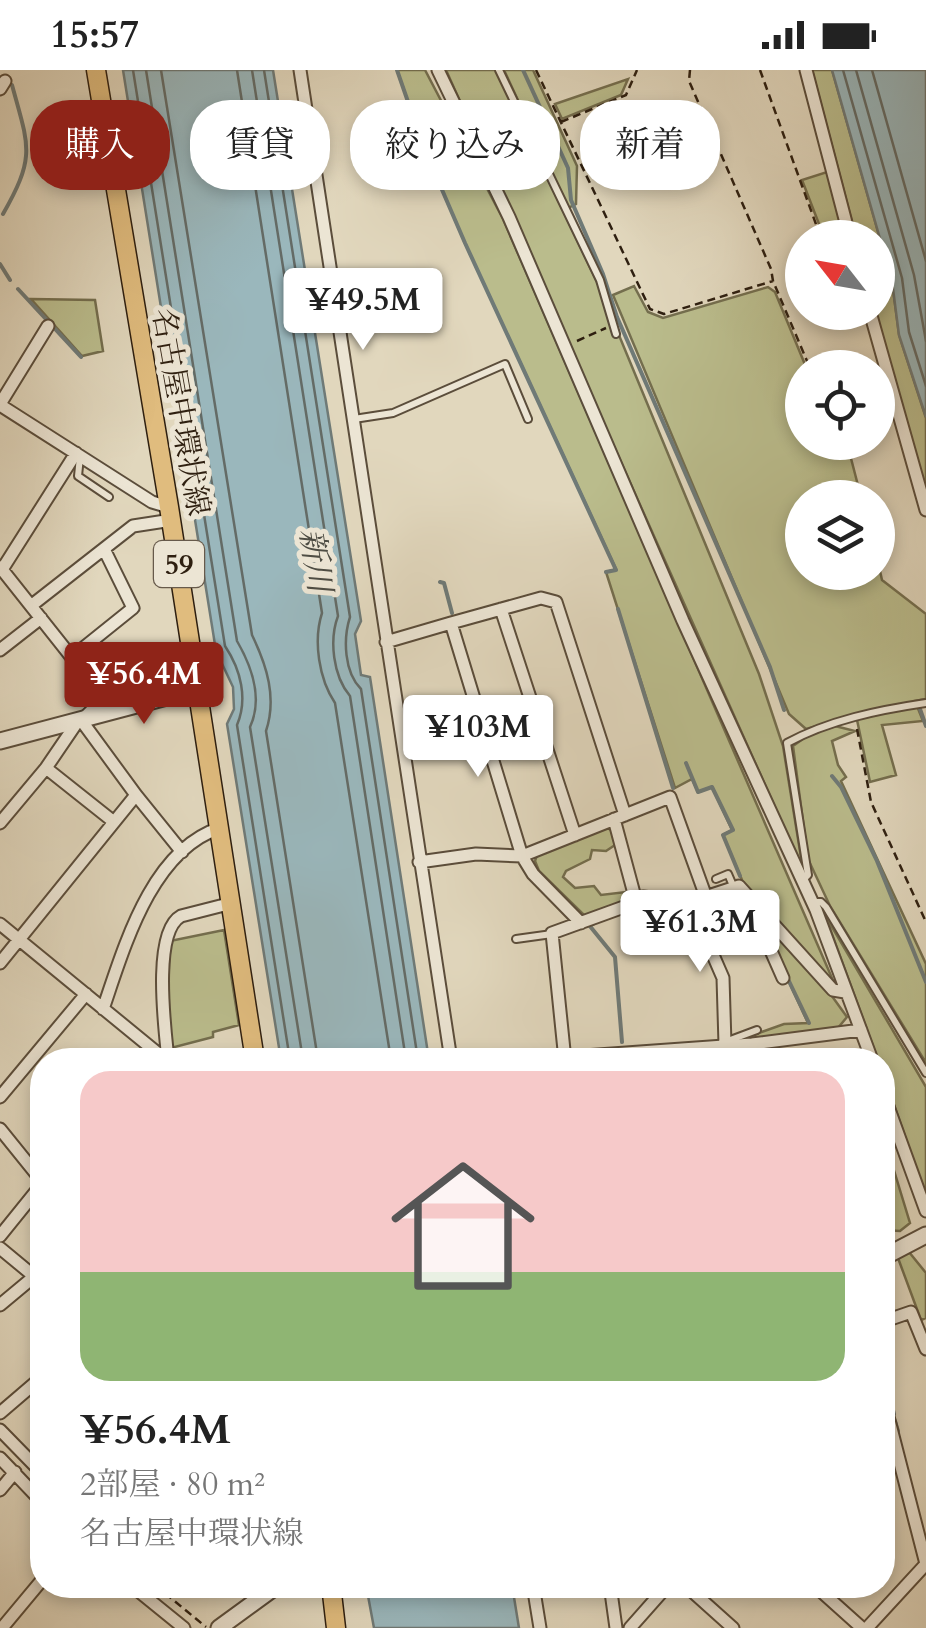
<!DOCTYPE html>
<html lang="ja">
<meta charset="utf-8">
<style>
:root{--surface:#fff;--page:#f6f6f6;--text:#222;--muted:#767676;--accent:#8f2418}
body{margin:0;font-family:Cardo,"Noto Serif JP",serif;background:var(--page);color:var(--text);height:100vh;display:flex;flex-direction:column;font-size:38px;white-space:nowrap}
*{box-sizing:border-box;margin:0}
p{font-size:32px;color:var(--muted)}
.icon{flex:none;width:55px;height:55px;fill:none;stroke:currentColor;stroke-width:2;stroke-linecap:round;stroke-linejoin:round}
.map{position:relative;flex:1;overflow:hidden}
.details{position:absolute;left:30px;top:978px;width:865px;height:550px;display:flex;flex-direction:column;background:var(--surface);border-radius:40px;box-shadow:0 5px 15px #0003}
.details>*{flex:none}
.guide{position:absolute;left:30px;top:30px;width:868px;height:90px;display:flex;gap:20px}
.needle{width:65px;rotate:301deg}
.tools{position:absolute;left:785px;top:150px;display:grid;gap:20px}
.tools a{display:grid;place-items:center;width:110px;height:110px;border-radius:50%;background:var(--surface);box-shadow:0 5px 15px #0003;font-size:50px}
.price{position:absolute;translate:-50% -85px;padding:0 22px;border-radius:10px;background:#fff;color:#222;font-size:32px;line-height:65px;filter:drop-shadow(0 2px 5px #0008)}
.price::after{content:'';position:absolute;left:50%;top:60px;width:30px;height:22px;margin-left:-15px;background:inherit;clip-path:polygon(0 0,100% 0,50% 100%)}
.price.on{background:var(--accent);color:#fff}
ul{padding:0;list-style:none}
li{display:grid;align-content:center;gap:20px;height:530px;padding:0 50px}
li span{display:grid;place-items:center;height:310px;border-radius:30px;color:#555}
li>.icon{margin-inline-start:auto}
span .icon{width:180px;height:180px;fill:#fffc;stroke-width:1}
li b{font-size:42px}
.tag{padding:0 35px;border-radius:40px;background:var(--surface);box-shadow:0 5px 15px #0003;font-size:35px;line-height:90px}
.tag.on{background:var(--accent);color:#fff}
.status{display:flex;justify-content:space-between;align-items:center;height:70px;padding:0 50px;background:var(--surface);direction:ltr}
.status svg{height:28px;fill:currentColor}
.map>svg:first-child{display:block}
</style>
<div class="status"><b>15:57</b><svg viewBox="0 0 49 12"><path d="M0 12V9h3v3zM5 12V6h3v6zM10 12V3h3v9zM15 12V0h3v12zM26 1h20v11H26zM47 4h2v5h-2z"/></svg></div>
<div class="map">
<svg width="926" height="1558" viewBox="0 0 926 1558">
<rect width="100%" height="100%" fill="#e1d7bd"/>
<filter id="stains"><feTurbulence type="fractalNoise" baseFrequency=".002" numOctaves="4"/><feColorMatrix values="0 0 0 0 .2 0 0 0 0 .09 0 0 0 0 .02 0 0 0 .5 -.17"/></filter>
<radialGradient id="worn" r=".72"><stop offset=".6" stop-color="#630" stop-opacity="0"/><stop offset="1" stop-color="#630" stop-opacity=".3"/></radialGradient>
<!-- green -->
<path fill="#babc8c" stroke="#746e4e" stroke-width="2.5" d="M397 0H425L503 149 835 915 745 817 723 765 732 760 712 717 698 722 692 709 675 718 606 502 616 499 465 173 424 78Z
M446 0H496L597 212 759 604 783 676 803 800Z
M504 0H533L577 96 576 134 568 138Z
M812 0H832L892 211 899 265 926 348V433L876 243 878 168 856 167Z
M628 9 621 25 562 49 555 34Z
M827 102 845 167H824L802 110Z
M634 216 648 242 663 248 768 217 775 222 806 297 802 298V372L847 373 861 427 802 428V502H878V492L882 510 926 544V629L915 631 923 651 882 655 896 705 870 712 856 645 806 659 789 644 613 225Z
M31 229 95 230 103 281 82 286Z
M835 656 855 661 832 671 838 695 846 707 841 711 926 894V993L830 836 808 789 793 676 810 664Z
M607 758 611 760 615 775 606 781 592 780 590 789 566 801 563 807 575 818 594 816 601 825 626 822 632 829 585 846 539 801 535 791 537 785Z
M740 825 829 922 847 947 837 959 739 970 784 954 808 953 763 856Z
M825 845 926 1017V1126L883 1004 882 990H878Z
M224 860 239 955 213 962V967L171 978 167 941 170 871Z
M882 1061 910 1153 900 1161 883 1160Z
M909 1182 926 1203V1248L921 1250 898 1188Z"/>
<!-- water -->
<path fill="#9ab7bc" stroke="#6f7a77" stroke-width="2.5" d="M123 0H273L361 551 355 564 361 605 370 607 429 990H281L227 654 234 639 233 617 216 581Z
M832 0H926V347L899 265 892 211Z
M366 1515H512L519 1558H374Z"/>
<g fill="none" stroke-linecap="round" stroke-linejoin="round">
<!-- shore -->
<path stroke="#646b66" stroke-width="2.5" d="M133 0 225 576C241 600 248 629 237 655L290 990
M146 0 237 571C252 597 263 629 250 657L303 990
M161 0 252 565C267 596 277 628 266 661L318 990
M237 0 322 543C313 571 319 609 335 633L391 990
M252 0 338 546C329 570 333 606 350 626L406 990
M264 0 350 547C343 569 344 602 361 619L418 990
M843 0 902 208 909 262 926 316
M856 0 914 205 926 271
M872 0 926 191"/>
<!-- stream -->
<path stroke="#6f7a77" stroke-width="4" d="M397 0 424 78 465 173 616 500 606 502
M523 0 568 98 571 130 603 204 617 247 770 597 784 640
M3 144C36 86 29 77 12 15
M0 194 10 210
M18 219 81 287
M440 512 444 513 452 543
M618 539 673 718
M920 639 926 656
M686 693 698 722 712 717 733 760 723 765 740 806
M832 706 841 717 877 791 926 912
M653 834 688 839
M593 854 589 855 615 887 622 972
M787 907 809 953
M884 1303 885 1309
M887 1316 894 1344
M895 1351 898 1361"/>
<defs>
<path id="service" d="M499 0 600 210 616 264
M354 349 393 343 505 294 528 349
M80 387 78 406 109 427
M716 809 728 804 734 818
M802 811 808 805 787 673C829 650 879 640 926 633
M814 832H821L826 837 926 1003
M516 869 552 864
M725 972 757 960"/>
<path id="minor" d="M300 0 451 990
M438 0 509 147 683 551 816 840 872 990
M806 0 850 168
M0 19 5 11
M870 242 926 440
M0 334 48 256
M0 335 152 432 169 437
M0 497 104 628 85 647
M3 498 76 383
M32 535 133 456 172 450
M501 539 575 765
M451 553 541 528 556 532 625 745
M386 572 451 553 522 786 533 804 581 853
M0 580 41 548
M72 587 133 538 104 479
M81 650 136 725
M46 698 114 752
M614 749 636 831
M0 753 46 698 78 651
M419 792 476 784 522 786 670 727 706 827
M712 827 741 832 760 856 783 908
M690 832 723 908 725 974
M0 854 166 990
M0 893 136 725 182 782
M103 939C124 878 151 780 220 758
M168 990C165 959 152 862 181 846L232 833
M528 990 752 974 861 960
M565 990 552 863 632 834 643 827 690 832 739 816 833 920 845 922
M882 1020 926 1141
M0 1027 86 924
M0 1059 42 1111
M0 1166 42 1114
M0 1178 35 1207
M0 1235 42 1200
M882 1252 911 1242 926 1279
M882 1323 926 1494
M0 1343 42 1307
M0 1360 42 1403
M0 1388 42 1432
M0 1420 15 1402
M131 1515 184 1558
M533 1515 540 1558
M610 1515 616 1558
M685 1515 733 1558
M814 1515 862 1558
M2 1558 42 1510
M630 1558 668 1515
M867 1558 926 1494"/>
<path id="tertiary" d="M0 671 197 619
M882 1188 926 1165
M219 1558 278 1515"/>
<path id="primary" d="M96 0 169 437 255 990
M331 1515 336 1558"/>
</defs>
<!-- service casing -->
<use href="#service" stroke="#5b4d3b" stroke-width="10"/>
<!-- minor casing -->
<use href="#minor" stroke="#5b4d3b" stroke-width="15"/>
<!-- tertiary casing -->
<use href="#tertiary" stroke="#5b4d3b" stroke-width="19"/>
<!-- primary casing -->
<use href="#primary" stroke="#2e1f10" stroke-width="21"/>
<!-- path -->
<path stroke="#2e1f10" stroke-width="2.5" stroke-dasharray="8 5" stroke-linecap="butt" d="M536 0 650 239 664 244 773 211
M690 0 689 11 771 199 773 211 810 298
M760 0 821 168
M561 52 626 25 637 0
M577 271 606 258
M857 659 871 732 926 852
M155 1515 206 1557
M170 1525 179 1515"/>
<!-- service -->
<use href="#service" stroke="#ece5d4" stroke-width="6"/>
<!-- minor -->
<use href="#minor" stroke="#ece5d4" stroke-width="11"/>
<!-- tertiary -->
<use href="#tertiary" stroke="#ece5d4" stroke-width="15"/>
<!-- primary -->
<use href="#primary" stroke="#e0bc7e" stroke-width="18"/>
</g>
<g text-anchor="middle" stroke-width="10" stroke-linejoin="round" paint-order="stroke">
<!-- shield labels -->
<rect fill="#ece5d4" stroke="#675a4b" stroke-width="2.5" x="154" y="471" width="50" height="46" rx="8"/>
<g font-size="28" font-weight="bold" fill="#2e1f10">
<text x="179" y="504">59</text>
</g>
<!-- street labels -->
<g font-size="30" fill="#2e1f10" stroke="#ece5d4">
<text transform="translate(181 342) rotate(80)" y="10">名古屋中環状線</text>
</g>
<!-- water labels -->
<g font-size="32" font-style="italic" fill="#4e4d44" stroke="#ece5d4">
<text transform="translate(316 490) rotate(81)" y="11">新川</text>
</g>
</g>
<rect width="100%" height="100%" filter="url(#stains)"/>
<rect width="100%" height="100%" fill="url(#worn)"/>
</svg>
<div class="tools">
<a><svg class="needle" viewBox="-14 -14 28 28"><path d="M0-13l5 13h-10z" fill="#e53935"/><path d="M0 13l5-13h-10z" fill="#767676"/></svg></a>
<a><svg class="icon" aria-label="locate" viewBox="0 0 24 24"><circle cx="12" cy="12" r="6"/><path d="M12 2v4M12 18v4M2 12h4M18 12h4"/></svg></a>
<a><svg class="icon" aria-label="layers" viewBox="0 0 24 24"><path d="M12 4l9 5-9 5-9-5zM3 14l9 5 9-5"/></svg></a>
</div>
<b class="price" style="left:363px;top:283px">¥49.5M</b>
<b class="price on" style="left:144px;top:657px">¥56.4M</b>
<b class="price" style="left:478px;top:710px">¥103M</b>
<b class="price" style="left:700px;top:905px">¥61.3M</b>
<div class="guide">
<a class="tag on">購入</a>
<a class="tag">賃貸</a>
<a class="tag">絞り込み</a>
<a class="tag">新着</a>
</div>
<section class="details">
<ul>
<li><span style="background:linear-gradient(#f6c9c9 65%,#8fb573 0)"><svg class="icon" aria-label="home" viewBox="0 0 24 24"><path d="M3 11l9-7 9 7M6 9v11h12V9"/></svg></span><div><b>¥56.4M</b><p>2部屋 · 80 m²</p><p>名古屋中環状線</p></div></li>
</ul>
</section>
</div>
